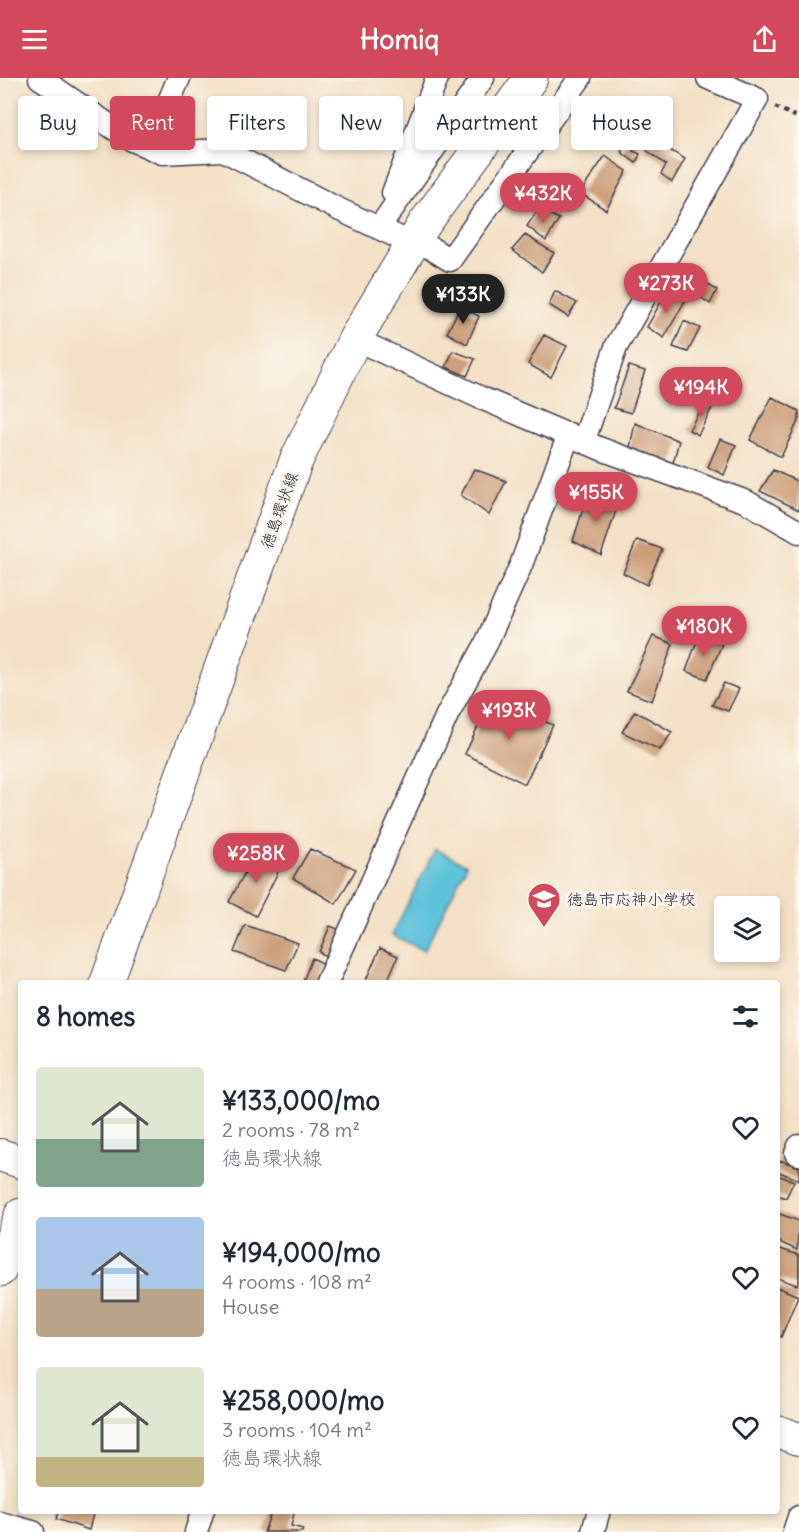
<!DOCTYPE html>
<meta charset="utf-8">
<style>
:root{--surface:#fff;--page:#f6f6f7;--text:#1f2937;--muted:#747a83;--accent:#d1495b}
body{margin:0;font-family:Delius,"Klee One",sans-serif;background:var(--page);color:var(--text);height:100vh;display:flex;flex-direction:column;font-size:22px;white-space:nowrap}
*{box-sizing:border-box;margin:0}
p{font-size:20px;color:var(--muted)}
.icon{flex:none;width:33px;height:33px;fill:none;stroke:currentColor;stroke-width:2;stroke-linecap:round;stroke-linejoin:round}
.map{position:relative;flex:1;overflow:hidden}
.side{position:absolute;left:18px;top:902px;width:762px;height:534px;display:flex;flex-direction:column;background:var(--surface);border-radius:6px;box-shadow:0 3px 9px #0003}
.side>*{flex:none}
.hud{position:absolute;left:18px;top:18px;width:764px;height:54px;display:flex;gap:12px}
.fabs{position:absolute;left:714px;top:818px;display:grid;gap:12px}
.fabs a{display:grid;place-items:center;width:66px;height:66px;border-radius:6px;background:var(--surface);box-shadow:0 3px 9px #0003;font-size:30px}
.price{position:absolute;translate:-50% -51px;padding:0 14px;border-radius:21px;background:var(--accent);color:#fff;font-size:20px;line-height:39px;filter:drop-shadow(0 2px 3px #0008)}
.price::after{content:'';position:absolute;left:50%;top:36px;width:18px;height:14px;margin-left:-9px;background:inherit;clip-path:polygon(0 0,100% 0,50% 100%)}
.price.on{background:#222;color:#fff}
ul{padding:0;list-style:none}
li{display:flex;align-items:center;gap:18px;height:150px;padding:0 18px}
li span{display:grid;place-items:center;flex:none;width:168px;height:120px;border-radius:6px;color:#555}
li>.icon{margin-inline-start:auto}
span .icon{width:72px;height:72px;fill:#fffc;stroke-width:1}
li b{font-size:26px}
h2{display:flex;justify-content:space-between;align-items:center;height:72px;padding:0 18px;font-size:26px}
.tag{padding:0 21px;border-radius:6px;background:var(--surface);box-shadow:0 3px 9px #0003;font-size:21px;line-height:54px}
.tag.on{background:var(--accent);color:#fff}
header{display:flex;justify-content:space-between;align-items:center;height:78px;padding:0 18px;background:var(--accent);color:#fff;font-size:27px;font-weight:700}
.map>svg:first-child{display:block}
</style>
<header><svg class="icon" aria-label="menu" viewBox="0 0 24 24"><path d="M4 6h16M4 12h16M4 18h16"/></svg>Homiq<svg class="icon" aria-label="share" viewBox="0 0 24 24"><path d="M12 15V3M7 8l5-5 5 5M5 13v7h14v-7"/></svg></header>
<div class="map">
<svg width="799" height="1454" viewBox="0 0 799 1454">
<rect width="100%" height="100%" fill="#fbf7ec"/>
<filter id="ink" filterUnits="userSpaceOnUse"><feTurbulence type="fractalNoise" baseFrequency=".0167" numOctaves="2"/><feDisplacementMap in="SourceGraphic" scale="12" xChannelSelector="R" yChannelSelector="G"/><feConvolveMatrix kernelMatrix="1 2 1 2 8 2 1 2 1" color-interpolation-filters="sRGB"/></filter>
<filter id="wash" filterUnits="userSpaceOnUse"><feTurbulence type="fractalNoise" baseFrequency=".008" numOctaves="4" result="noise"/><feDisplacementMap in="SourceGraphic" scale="24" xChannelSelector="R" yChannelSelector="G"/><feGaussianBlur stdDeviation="1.35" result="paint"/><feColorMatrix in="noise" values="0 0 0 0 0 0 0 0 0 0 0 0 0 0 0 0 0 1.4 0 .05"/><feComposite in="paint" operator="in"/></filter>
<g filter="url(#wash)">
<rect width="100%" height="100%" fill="#f4e0c5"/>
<!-- water -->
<path fill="#5ec2dc" stroke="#40728c" stroke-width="1.5" d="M435 771 467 787 424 873 392 857Z"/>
<g id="blocks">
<!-- building -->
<path fill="#cd9f79" d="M637 25 657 38 646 52 628 40Z
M634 54 643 58 633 73 640 76 636 85 621 74Z
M650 60 685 81 672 104 661 96 666 87 644 70Z
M605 78 627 93 606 132 580 115Z
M539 130 559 141 546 163 527 148Z
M525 157 554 175 542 194 512 172Z
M702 203 717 212 710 226 696 216Z
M472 204 486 209 479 226 465 219Z
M555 213 577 225 568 239 549 227Z
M667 213 686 221 664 260 647 249Z
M460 229 479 238 467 266 447 255Z
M684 243 700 250 688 274 673 269Z
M544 257 567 268 551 299 528 286Z
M453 273 475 281 467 298 446 289Z
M629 288 645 293 631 335 614 330Z
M772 319 799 333V341L781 379 750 362Z
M705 323 714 326 698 357 689 352Z
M635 345 679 363 673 385 630 369Z
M720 361 736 367 724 397 708 389Z
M474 391 506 403 489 437 461 417Z
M773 392 799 404V432L760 413Z
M588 415 619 424 601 477 573 463Z
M637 462 662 471 647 507 623 495Z
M699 557 722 566 707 601 686 593Z
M653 558 673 566 652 623 627 613Z
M724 605 739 611 728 633 712 627Z
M491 621 553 647 525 706 465 676Z
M635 633 672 654 660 672 622 654Z
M310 771 356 791 336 826 293 800Z
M255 776 282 786 256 838 229 824Z
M245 847 298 865 286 892 234 874Z
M330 848 343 853 331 881 319 874Z
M380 870 398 878 387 904H365Z
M312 880 327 887 318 904 303 903Z
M779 1082 799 1089V1102L777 1093Z
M777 1097 794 1103 786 1120 777 1117Z
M777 1135 799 1143 797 1172 777 1163Z
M777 1170 799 1177V1203L797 1207 777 1200Z
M777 1209 798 1218 781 1259 777 1258Z
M59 1432H94L89 1452 56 1441Z
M272 1432H295L291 1448 303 1451 302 1454H264Z"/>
</g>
</g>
<g filter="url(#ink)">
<use href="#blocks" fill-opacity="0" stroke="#423e50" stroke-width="1.5"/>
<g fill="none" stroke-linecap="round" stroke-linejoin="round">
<defs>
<path id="street" d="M40 0 128 60 162 75 223 72 338 131 413 166
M149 69 179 0
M393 115 437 0
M379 150 483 0
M416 161 450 182 580 0
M355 261 479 319 601 371 747 424 799 454
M584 362 616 269 757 21 708 0
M327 904 448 635 485 568 521 487 569 356
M799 1068 796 1075 799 1076
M0 1445 33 1454
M196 1454 203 1432
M593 1454 599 1432
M794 1454 799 1439"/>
<path id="secondary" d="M0 1077 21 1084
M777 1353 799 1361"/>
<path id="primary" d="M107 904 296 383 355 261 425 145 531 0
M0 1192 21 1137"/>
</defs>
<!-- street casing -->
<use href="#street" stroke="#423e50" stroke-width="25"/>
<!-- secondary casing -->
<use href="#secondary" stroke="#423e50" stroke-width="34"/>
<!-- primary casing -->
<use href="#primary" stroke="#423e50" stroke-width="35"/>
<!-- path -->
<path stroke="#423e50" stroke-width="4" stroke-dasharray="4.5 4.5" stroke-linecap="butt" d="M775 29 799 40"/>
<!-- street -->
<use href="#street" stroke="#fff" stroke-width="22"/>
<!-- secondary -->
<use href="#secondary" stroke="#fff" stroke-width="32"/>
<!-- primary -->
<use href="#primary" stroke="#fff" stroke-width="33"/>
</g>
</g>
<!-- icons -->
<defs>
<symbol id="school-pin" viewBox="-11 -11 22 30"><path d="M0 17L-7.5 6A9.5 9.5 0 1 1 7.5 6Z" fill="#d1495b" stroke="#fbf7ec"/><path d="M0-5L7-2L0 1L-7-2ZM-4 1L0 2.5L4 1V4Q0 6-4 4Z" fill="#fff"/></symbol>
</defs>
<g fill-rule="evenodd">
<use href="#school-pin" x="525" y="802" width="38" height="52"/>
</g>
<g text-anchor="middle" stroke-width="6" stroke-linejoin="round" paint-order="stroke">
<!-- street labels -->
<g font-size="16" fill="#22223b" stroke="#fbf7ec">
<text transform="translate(279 432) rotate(-70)" y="6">徳島環状線</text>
</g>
<!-- poi labels -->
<g font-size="16" fill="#22223b" stroke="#fbf7ec" text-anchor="start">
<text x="567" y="827">徳島市応神小学校</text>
</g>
</g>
</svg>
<div class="fabs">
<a><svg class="icon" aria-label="layers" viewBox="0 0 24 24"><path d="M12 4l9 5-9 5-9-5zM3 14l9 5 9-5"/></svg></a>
</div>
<b class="price" style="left:543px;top:146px">¥432K</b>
<b class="price" style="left:666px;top:236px">¥273K</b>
<b class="price on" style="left:463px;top:247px">¥133K</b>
<b class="price" style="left:701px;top:340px">¥194K</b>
<b class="price" style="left:596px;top:445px">¥155K</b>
<b class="price" style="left:704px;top:579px">¥180K</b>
<b class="price" style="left:509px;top:663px">¥193K</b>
<b class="price" style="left:256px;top:806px">¥258K</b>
<div class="hud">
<a class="tag">Buy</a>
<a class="tag on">Rent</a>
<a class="tag">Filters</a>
<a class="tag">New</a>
<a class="tag">Apartment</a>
<a class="tag">House</a>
</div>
<section class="side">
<h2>8 homes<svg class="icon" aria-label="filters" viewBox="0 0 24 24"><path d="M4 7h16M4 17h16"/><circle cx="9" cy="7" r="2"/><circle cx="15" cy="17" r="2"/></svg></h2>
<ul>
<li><span style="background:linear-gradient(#dfe7d0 60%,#7fa58c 0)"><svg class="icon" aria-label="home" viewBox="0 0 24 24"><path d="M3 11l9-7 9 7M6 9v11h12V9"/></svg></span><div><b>¥133,000/mo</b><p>2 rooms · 78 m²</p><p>徳島環状線</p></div><svg class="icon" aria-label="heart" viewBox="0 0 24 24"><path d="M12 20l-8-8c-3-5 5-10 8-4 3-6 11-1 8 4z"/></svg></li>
<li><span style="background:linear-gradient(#a9c7e8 60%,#b9a48a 0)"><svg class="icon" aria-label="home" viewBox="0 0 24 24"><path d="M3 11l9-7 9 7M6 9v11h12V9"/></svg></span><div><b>¥194,000/mo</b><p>4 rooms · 108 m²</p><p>House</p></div><svg class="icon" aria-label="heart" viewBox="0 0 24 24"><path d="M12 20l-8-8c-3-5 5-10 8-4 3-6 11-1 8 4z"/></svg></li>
<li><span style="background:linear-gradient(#dfe7d0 75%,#c2b280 0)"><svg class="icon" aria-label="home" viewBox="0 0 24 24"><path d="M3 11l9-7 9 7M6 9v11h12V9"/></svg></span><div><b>¥258,000/mo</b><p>3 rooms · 104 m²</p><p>徳島環状線</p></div><svg class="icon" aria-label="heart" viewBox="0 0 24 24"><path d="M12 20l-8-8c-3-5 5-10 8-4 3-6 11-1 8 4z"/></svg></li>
</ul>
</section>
</div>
